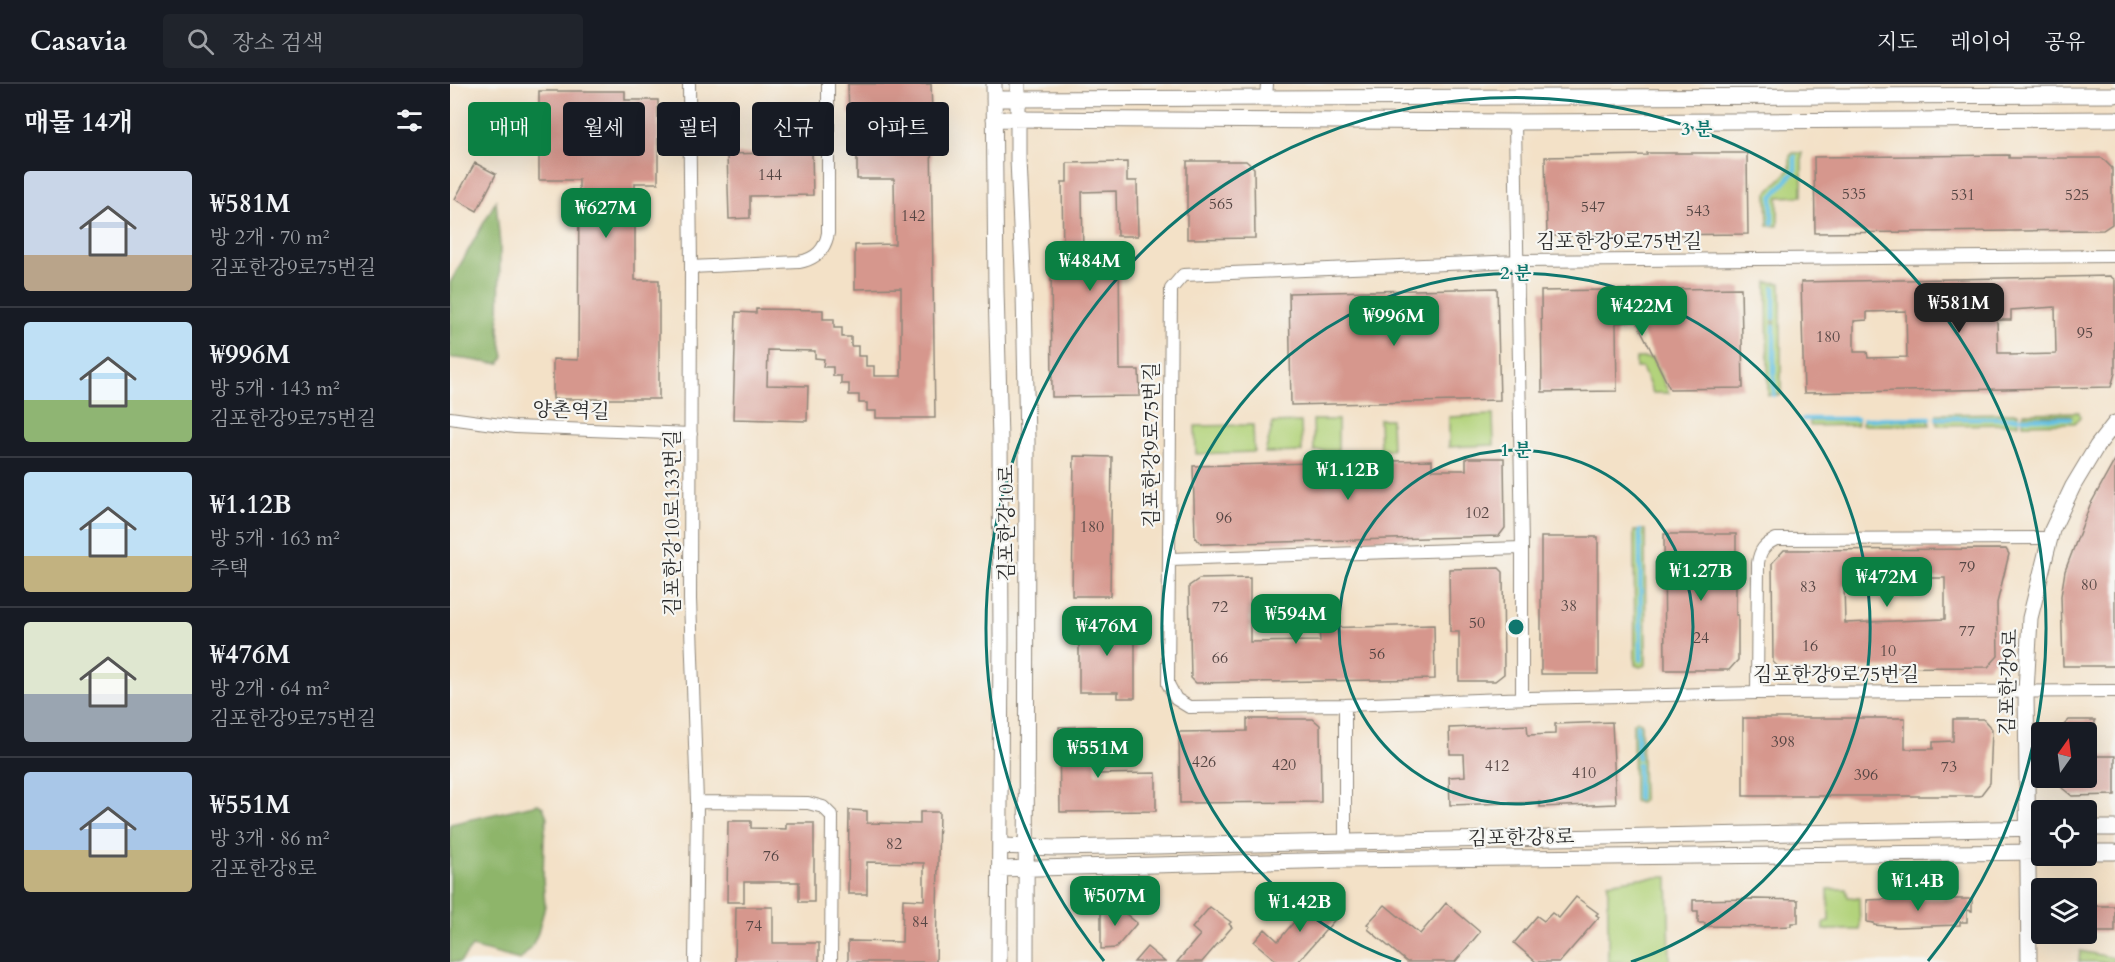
<!DOCTYPE html>
<html lang="ko">
<meta charset="utf-8">
<style>
:root{--surface:#171b24;--page:#20242c;--text:#f1f3f6;--muted:#9ea1a6;--line:#363941;--accent:#0b8043}
body{margin:0;font-family:Cardo,"Noto Serif KR",serif;background:var(--page);color:var(--text);height:100vh;display:flex;flex-direction:column;font-size:22px;white-space:nowrap}
*{box-sizing:border-box;margin:0}
p{font-size:20px;color:var(--muted)}
.icon{flex:none;width:33px;height:33px;fill:none;stroke:currentColor;stroke-width:2;stroke-linecap:round;stroke-linejoin:round}
.map{position:relative;flex:1;overflow:hidden}
.details{display:flex;flex-direction:column;background:var(--surface);width:450px}
.details>*{flex:none}
.top-card{position:absolute;left:18px;top:18px;width:570px;height:54px;display:flex;gap:12px}
.needle{width:39px;rotate:14deg}
.fabs{position:absolute;left:1581px;top:638px;display:grid;gap:12px}
.fabs a{display:grid;place-items:center;width:66px;height:66px;border-radius:6px;background:var(--surface);box-shadow:0 6px 24px #0002;font-size:30px}
.price{position:absolute;translate:-50% -51px;padding:0 14px;border-radius:12px;background:var(--accent);color:#fff;font-size:20px;line-height:39px;filter:drop-shadow(0 2px 3px #0008)}
.price::after{content:'';position:absolute;left:50%;top:36px;width:18px;height:14px;margin-left:-9px;background:inherit;clip-path:polygon(0 0,100% 0,50% 100%)}
.price.active{background:#222;color:#fff}
ul{padding:0;list-style:none}
li{display:flex;align-items:center;gap:18px;height:150px;padding:0 24px}
li+li{border-top:2px solid var(--line)}
li span{display:grid;place-items:center;flex:none;width:168px;height:120px;border-radius:6px;color:#555}
li>.icon{margin-inline-start:auto}
span .icon{width:72px;height:72px;fill:#fffc;stroke-width:1}
li b{font-size:26px}
h2{display:flex;justify-content:space-between;align-items:center;height:72px;padding:0 24px;font-size:26px}
.pill{padding:0 21px;border-radius:6px;background:var(--surface);box-shadow:0 6px 24px #0002;font-size:21px;line-height:54px}
.pill.active{background:var(--accent);color:#fff}
header{display:flex;align-items:center;gap:36px;box-sizing:border-box;height:84px;padding:0 30px;background:var(--surface);border-bottom:2px solid var(--line)}
header strong{font-size:28px}
nav{display:flex;gap:33px;margin-inline-start:auto;font-size:21px}
.search{width:420px;height:54px;background:var(--page);display:flex;align-items:center;gap:15px;box-sizing:border-box;padding:0 21px;border-radius:6px;color:var(--muted);font-size:22px}
main{display:flex;flex:1;min-height:0}
.map>svg:first-child{display:block}
</style>
<header>
<strong>Casavia</strong>
<div class="search"><svg class="icon" aria-label="search" viewBox="0 0 24 24"><circle cx="10" cy="10" r="6"/><path d="M15 15l6 6"/></svg>장소 검색</div>
<nav><a>지도</a><a>레이어</a><a>공유</a></nav>
</header>
<main>
<section class="details">
<h2>매물 14개<svg class="icon" aria-label="filters" viewBox="0 0 24 24"><path d="M4 7h16M4 17h16"/><circle cx="9" cy="7" r="2"/><circle cx="15" cy="17" r="2"/></svg></h2>
<ul>
<li><span style="background:linear-gradient(#c9d6e8 70%,#b9a48a 0)"><svg class="icon" aria-label="home" viewBox="0 0 24 24"><path d="M3 11l9-7 9 7M6 9v11h12V9"/></svg></span><div><b>₩581M</b><p>방 2개 · 70 m²</p><p>김포한강9로75번길</p></div></li>
<li><span style="background:linear-gradient(#bfe0f5 65%,#8fb573 0)"><svg class="icon" aria-label="home" viewBox="0 0 24 24"><path d="M3 11l9-7 9 7M6 9v11h12V9"/></svg></span><div><b>₩996M</b><p>방 5개 · 143 m²</p><p>김포한강9로75번길</p></div></li>
<li><span style="background:linear-gradient(#bfe0f5 70%,#c2b280 0)"><svg class="icon" aria-label="home" viewBox="0 0 24 24"><path d="M3 11l9-7 9 7M6 9v11h12V9"/></svg></span><div><b>₩1.12B</b><p>방 5개 · 163 m²</p><p>주택</p></div></li>
<li><span style="background:linear-gradient(#dfe7d0 60%,#9aa5b1 0)"><svg class="icon" aria-label="home" viewBox="0 0 24 24"><path d="M3 11l9-7 9 7M6 9v11h12V9"/></svg></span><div><b>₩476M</b><p>방 2개 · 64 m²</p><p>김포한강9로75번길</p></div></li>
<li><span style="background:linear-gradient(#a9c7e8 65%,#c2b280 0)"><svg class="icon" aria-label="home" viewBox="0 0 24 24"><path d="M3 11l9-7 9 7M6 9v11h12V9"/></svg></span><div><b>₩551M</b><p>방 3개 · 86 m²</p><p>김포한강8로</p></div></li>
</ul>
</section>
<div class="map">
<svg width="1665" height="878" viewBox="0 0 1665 878">
<rect width="100%" height="100%" fill="#f6f6f2"/>
<filter id="ink" filterUnits="userSpaceOnUse"><feTurbulence type="fractalNoise" baseFrequency=".0167" numOctaves="2"/><feDisplacementMap in="SourceGraphic" scale="12" xChannelSelector="R" yChannelSelector="G"/><feConvolveMatrix kernelMatrix="1 2 1 2 8 2 1 2 1" color-interpolation-filters="sRGB"/></filter>
<filter id="wash" filterUnits="userSpaceOnUse"><feTurbulence type="fractalNoise" baseFrequency=".008" numOctaves="4" result="noise"/><feDisplacementMap in="SourceGraphic" scale="24" xChannelSelector="R" yChannelSelector="G"/><feGaussianBlur stdDeviation="1.35" result="paint"/><feColorMatrix in="noise" values="0 0 0 0 0 0 0 0 0 0 0 0 0 0 0 0 0 1.4 0 .05"/><feComposite in="paint" operator="in"/></filter>
<g filter="url(#wash)">
<rect width="100%" height="100%" fill="#f3e1c7"/>
<!-- green -->
<path fill="#b3d37b" stroke="#6f7f53" stroke-width="1.5" d="M1343 69H1352V112L1328 113V142H1318L1317 109 1340 85V72Z
M1317 198 1331 199V311H1325V203L1323 202V311H1318Z
M1186 274H1202L1219 309H1203L1192 284H1186Z
M1629 328 1630 333 1624 339 1573 340V335L1617 334 1620 336 1622 332 1619 331 1573 332V329Z
M1568 329V333H1487V330Z
M1043 331 1044 361 999 363V333Z
M929 335H941L942 366H930Z
M1568 335V340L1487 341V336Z
M863 336H888V367H864Z
M1408 336 1407 341 1360 342V337Z
M1413 336H1480V341H1412Z
M851 338 852 368 815 369 823 339Z
M803 341 804 368 746 370 745 342Z
M1184 446H1189L1191 576V446H1195L1196 581 1190 583 1185 581Z
M1187 636 1191 639 1193 717 1189 719 1184 717 1183 639Z
M1218 793 1220 878H1158V799L1190 794Z
M1378 805H1396L1398 813 1409 814 1410 846H1374V838L1379 837Z
M1630 867 1665 874V878H1629Z"/>
<!-- forest -->
<path fill="#8eb56b" stroke="#5c704b" stroke-width="1.5" d="M46 117 50 161 49 247 54 273 50 279C33 280 17 273 0 274V199Z
M88 720 93 723 97 733 94 753 93 795 95 822 88 849 81 864 70 876 22 863 10 878H0V740Z"/>
<g fill="none" stroke-linecap="round" stroke-linejoin="round">
<!-- stream -->
<path stroke="#65c1e3" stroke-width="4.5" d="M1322 139V113L1345 87V73
M1324 234V204
M1324 242V311
M1487 334H1568
M1573 334H1620
M1353 335H1407
M1414 335 1480 334
M1190 447 1191 576
M1187 641 1188 674
M1188 680V715"/>
</g>
<g id="blocks">
<!-- building -->
<path fill="#d6978d" fill-rule="evenodd" d="M398 0H481L482 29 399 31Z
M89 7H175V16H208V99H185V196H209V315H103V275L128 276 129 96H89Z
M481 52 485 334H426V327H417V319H409V311H399V300H391V292H383V283H373L374 275 365 274V267L318 266 317 301 358 302 357 337 283 335 286 228 306 229V225L373 226V235H384V244H392V253H401V262H408V272H416V282H424V292H451V204L405 205V161L445 160 444 95H407V53Z
M362 68 363 111 300 112V134L279 135 277 70Z
M1197 69H1297L1298 150 1097 152 1095 73 1197 71Z
M1559 71V74H1652L1662 84V140L1653 146 1365 149 1364 73Z
M737 77H796L804 84 805 154 737 155Z
M677 78V97H687L688 152H667L666 107 632 108 633 171 669 170 670 286H689L690 312 602 313 601 171H613L612 98H617V79Z
M25 79 46 90 27 127 5 115Z
M1660 192 1665 196V289L1661 303 1354 309 1351 198ZM1605 223 1606 270 1560 271V269H1548L1547 236H1561V226ZM1456 227 1457 273 1418 274 1417 268H1404V237L1417 236V228Z
M1047 204 1050 316 841 321 839 209Z
M1291 204 1293 304 1220 305 1187 238 1166 239 1167 307 1092 308 1091 207Z
M624 372 662 373 660 512H622Z
M1016 374H1054L1055 444 1049 452 753 460 745 454 743 382 982 376V386H1016Z
M1665 376V582H1613L1611 512 1615 487 1640 421Z
M1214 450H1286V531H1288V576L1279 586H1215Z
M1091 453H1148V590H1091Z
M1556 465 1559 470 1547 519 1548 572 1538 583 1329 584 1323 578 1322 479 1334 466ZM1472 494H1495V535L1395 539 1394 501H1434V510H1463V502H1472Z
M1049 484 1053 488 1054 590 1045 597H1009V548H1000L999 485Z
M800 494V558L870 557 869 544 984 541 985 595 746 599 741 594 739 502 749 495Z
M629 537H685V614H668V608H629Z
M1293 634H1455V665H1483V658L1503 657V635H1533L1542 645 1540 699 1530 712H1293Z
M797 635H863L870 641 871 718 730 719 729 648 797 647Z
M1619 636H1645V648H1607Z
M1162 638 1166 720 1090 723V718L1000 721 999 693 1015 692 1014 670H1000L999 644 1077 641 1078 651 1105 650V640Z
M645 642 646 690 706 689V727L610 728 609 643Z
M1636 672H1665V711L1622 712 1612 704V693H1636Z
M399 726 417 727V739L470 740V728H489L486 878H398V857L452 858 453 815 474 816V779L417 778V810H398Z
M278 737H301V744L336 745V739H364V818H349V798H294V818H277Z
M866 812 876 820 877 818 888 828 886 830 888 832 848 878H828L804 858 815 845 828 857Z
M1126 813 1148 829 1146 831 1149 833 1110 878H1086L1064 859 1087 832 1094 837 1102 829 1109 834Z
M1306 815 1348 816V839H1341V842L1319 843 1255 842V839H1248V827H1243V816Z
M1446 815H1522V827L1517 826V838H1510V841L1447 843 1424 841V839L1417 838V816Z
M661 818 687 839 666 864 651 865V830Z
M996 819 1030 848 1005 878H957L918 845 920 842 917 840 935 821 970 850Z
M1647 822H1665V848H1636V823Z
M286 823H323V859H369V878H285Z
M760 823 781 838 779 840 782 843 752 878H727L750 851 742 844Z
M697 863 715 878H684Z"/>
</g>
</g>
<g filter="url(#ink)">
<use href="#blocks" fill-opacity="0" stroke="#8f8679" stroke-width="1.5"/>
<g fill="none" stroke-linecap="round" stroke-linejoin="round">
<defs>
<path id="minor" d="M239 0 241 183 240 515 247 718 245 878
M816 13 817 0
M1065 38 1072 464V614
M1665 172 1068 177 733 191 721 205 718 600 726 615 739 623 895 621 1080 614 1307 609 1665 607
M241 183 349 178C366 175 375 166 378 149V0
M0 334 65 343 241 350
M720 475 1072 464
M1307 609 1308 479C1310 466 1314 461 1326 455L1599 454
M895 621V758
M247 718 358 719 373 723 382 732 381 878"/>
<path id="tertiary" d="M544 0 546 205 550 356 551 554 549 878
M568 0V76L574 209 577 357 576 878
M544 15 1665 11
M544 35 1065 38 1665 35
M1636 744H1665
M551 762 606 764 1592 744
M1636 768H1665
M550 785 894 776 1592 768
M1579 878 1576 608 1580 534 1602 446 1623 402 1647 362 1665 339"/>
</defs>
<!-- minor casing -->
<use href="#minor" stroke="#8f8679" stroke-width="14"/>
<!-- tertiary casing -->
<use href="#tertiary" stroke="#8f8679" stroke-width="17"/>
<!-- minor -->
<use href="#minor" stroke="#fff" stroke-width="12"/>
<!-- tertiary -->
<use href="#tertiary" stroke="#fff" stroke-width="15"/>
</g>
</g>
<!-- distance rings -->
<g fill="none" stroke="#0f766e" stroke-width="3">
<circle cx="1066" cy="543" r="177"/>
<path d="M951 878A354 354 0 1 1 1181 878"/>
<path d="M654 877A530 530 0 1 1 1478 877"/>
</g>
<g text-anchor="middle" stroke-width="4.5" stroke-linejoin="round" paint-order="stroke">
<!-- number labels -->
<g font-size="16" fill="#564644">
<text x="320" y="96">144</text>
<text x="1404" y="115">535</text>
<text x="1513" y="116">531</text>
<text x="1627" y="116">525</text>
<text x="771" y="125">565</text>
<text x="1143" y="128">547</text>
<text x="1248" y="132">543</text>
<text x="463" y="137">142</text>
<text x="1635" y="254">95</text>
<text x="1378" y="258">180</text>
<text x="1027" y="434">102</text>
<text x="774" y="439">96</text>
<text x="642" y="448">180</text>
<text x="1517" y="488">79</text>
<text x="1639" y="506">80</text>
<text x="1358" y="508">83</text>
<text x="1119" y="527">38</text>
<text x="770" y="528">72</text>
<text x="1027" y="544">50</text>
<text x="1517" y="552">77</text>
<text x="1251" y="559">24</text>
<text x="1360" y="567">16</text>
<text x="1438" y="572">10</text>
<text x="927" y="575">56</text>
<text x="770" y="579">66</text>
<text x="1333" y="663">398</text>
<text x="754" y="683">426</text>
<text x="834" y="686">420</text>
<text x="1047" y="687">412</text>
<text x="1499" y="688">73</text>
<text x="1134" y="694">410</text>
<text x="1416" y="696">396</text>
<text x="444" y="765">82</text>
<text x="321" y="777">76</text>
<text x="470" y="843">84</text>
<text x="304" y="847">74</text>
</g>
<!-- street labels -->
<g font-size="20" fill="#2b2b2b" stroke="#f6f6f2">
<text x="1169" y="164">김포한강9로75번길</text>
<text transform="translate(121 326) rotate(2)" y="7">양촌역길</text>
<text transform="translate(701 361) rotate(-90)" y="7">김포한강9로75번길</text>
<text transform="translate(222 439) rotate(-90)" y="7">김포한강10로133번길</text>
<text transform="translate(556 439) rotate(-90)" y="7">김포한강10로</text>
<text x="1386" y="597">김포한강9로75번길</text>
<text transform="translate(1558 598) rotate(-88)" y="7">김포한강9로</text>
<text transform="translate(1071 753) rotate(-1)" y="7">김포한강8로</text>
</g>
</g>
<circle cx="1066" cy="543" r="9" fill="#0f766e" stroke="#f6f6f2" stroke-width="3"/>
<g font-size="18" text-anchor="middle" font-weight="bold" fill="#0f766e" stroke="#f6f6f2" stroke-width="4.5" stroke-linejoin="round" paint-order="stroke">
<text x="1247" y="51">3 분</text>
<text x="1066" y="195">2 분</text>
<text x="1066" y="372">1 분</text>
</g>
</svg>
<div class="fabs">
<a><svg class="needle" viewBox="-14 -14 28 28"><path d="M0-13l5 13h-10z" fill="#e53935"/><path d="M0 13l5-13h-10z" fill="#9ea1a6"/></svg></a>
<a><svg class="icon" aria-label="locate" viewBox="0 0 24 24"><circle cx="12" cy="12" r="6"/><path d="M12 2v4M12 18v4M2 12h4M18 12h4"/></svg></a>
<a><svg class="icon" aria-label="layers" viewBox="0 0 24 24"><path d="M12 4l9 5-9 5-9-5zM3 14l9 5 9-5"/></svg></a>
</div>
<b class="price" style="left:156px;top:155px">₩627M</b>
<b class="price" style="left:640px;top:208px">₩484M</b>
<b class="price active" style="left:1509px;top:250px">₩581M</b>
<b class="price" style="left:1192px;top:253px">₩422M</b>
<b class="price" style="left:944px;top:263px">₩996M</b>
<b class="price" style="left:898px;top:417px">₩1.12B</b>
<b class="price" style="left:1251px;top:518px">₩1.27B</b>
<b class="price" style="left:1437px;top:524px">₩472M</b>
<b class="price" style="left:846px;top:561px">₩594M</b>
<b class="price" style="left:657px;top:573px">₩476M</b>
<b class="price" style="left:648px;top:695px">₩551M</b>
<b class="price" style="left:1468px;top:828px">₩1.4B</b>
<b class="price" style="left:665px;top:843px">₩507M</b>
<b class="price" style="left:850px;top:849px">₩1.42B</b>
<div class="top-card">
<a class="pill active">매매</a>
<a class="pill">월세</a>
<a class="pill">필터</a>
<a class="pill">신규</a>
<a class="pill">아파트</a>
</div>
</div>
</main>
